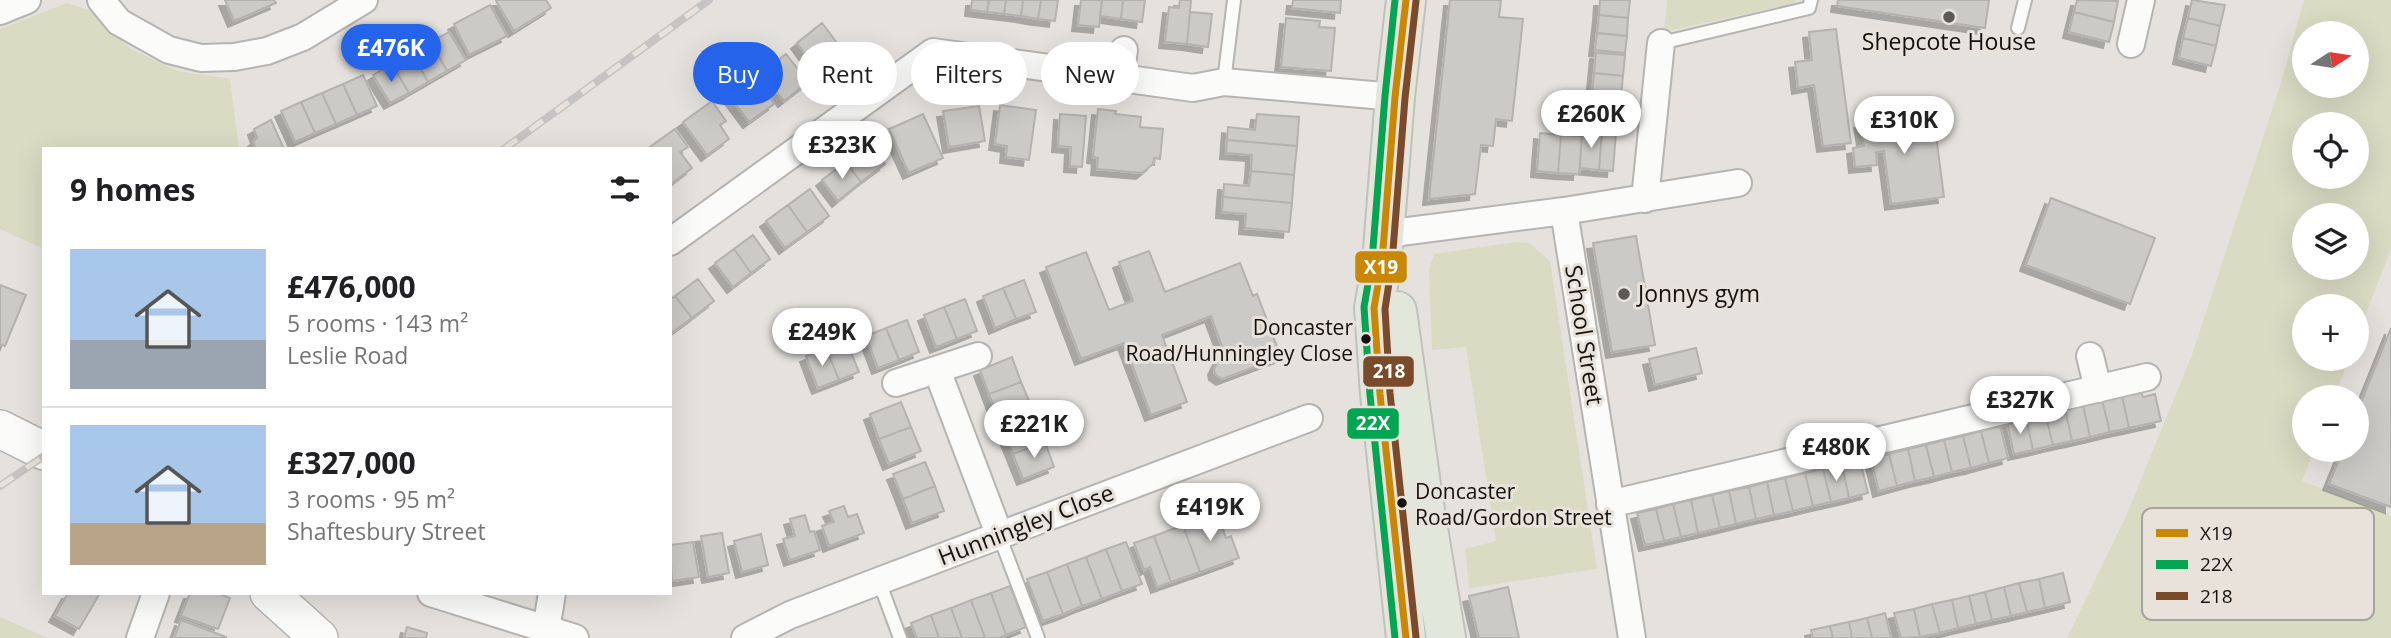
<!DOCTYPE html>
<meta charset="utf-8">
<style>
:root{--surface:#fff;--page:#f6f6f6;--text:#202124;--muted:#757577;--line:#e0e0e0;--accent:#2563eb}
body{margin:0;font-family:"Open Sans",sans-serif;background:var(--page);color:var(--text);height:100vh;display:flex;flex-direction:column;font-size:26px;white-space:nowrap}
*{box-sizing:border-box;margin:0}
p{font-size:23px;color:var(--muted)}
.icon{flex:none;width:38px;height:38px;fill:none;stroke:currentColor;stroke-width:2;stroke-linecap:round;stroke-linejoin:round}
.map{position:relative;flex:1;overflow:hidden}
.sheet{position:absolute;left:42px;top:147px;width:630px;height:448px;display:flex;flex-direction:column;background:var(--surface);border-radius:0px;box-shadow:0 7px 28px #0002}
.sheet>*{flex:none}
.guide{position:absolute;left:693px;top:42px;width:665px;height:63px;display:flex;gap:14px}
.needle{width:46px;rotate:78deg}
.buttons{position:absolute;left:2292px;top:21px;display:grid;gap:14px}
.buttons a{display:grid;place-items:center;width:77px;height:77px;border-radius:50%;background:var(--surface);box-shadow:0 7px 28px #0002;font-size:35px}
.price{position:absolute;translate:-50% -60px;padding:0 16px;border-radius:24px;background:#fff;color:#222;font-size:23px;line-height:46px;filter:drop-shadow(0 2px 4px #0008)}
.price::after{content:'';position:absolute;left:50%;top:42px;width:21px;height:16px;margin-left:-10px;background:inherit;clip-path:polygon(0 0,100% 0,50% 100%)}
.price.active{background:var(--accent);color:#fff}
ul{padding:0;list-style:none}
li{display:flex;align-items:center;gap:21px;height:175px;padding:0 28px}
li+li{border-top:2px solid var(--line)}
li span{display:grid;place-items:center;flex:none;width:196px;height:140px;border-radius:0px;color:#555}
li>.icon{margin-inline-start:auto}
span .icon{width:84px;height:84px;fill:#fffc;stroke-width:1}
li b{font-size:30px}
h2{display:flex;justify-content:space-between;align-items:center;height:84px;padding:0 28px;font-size:30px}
.pill{padding:0 24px;border-radius:32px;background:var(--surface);box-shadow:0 7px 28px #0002;font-size:24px;line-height:63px}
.pill.active{background:var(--accent);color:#fff}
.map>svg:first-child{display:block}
</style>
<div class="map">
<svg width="2391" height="638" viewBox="0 0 2391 638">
<defs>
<filter id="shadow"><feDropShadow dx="-6" dy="6" stdDeviation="0" flood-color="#0004"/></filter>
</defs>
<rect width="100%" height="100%" fill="#e5e2de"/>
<!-- green -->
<path fill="#d9dbc3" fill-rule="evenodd" d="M1667 0H1796L1795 3 1664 32Z
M2304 0H2391V249L2357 337V306H2305V359H2349L2334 397H2305V450H2314L2302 481 2391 515V638H2067L2126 516 2192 355 2279 89ZM2357 33V86H2305V33ZM2357 124V177H2305V124ZM2357 215V268H2305V215Z
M67 3 93 11 131 49 178 71 230 79 239 149H44V249L0 229V29Z
M1516 242 1529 243 1550 261 1597 569 1469 588 1465 549 1496 541 1466 347 1432 350 1429 269 1434 254Z
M0 617 48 638H0Z"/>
<!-- building -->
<path fill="#cccac7" stroke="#b4b2af" stroke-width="2" filter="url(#shadow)" d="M225 0H274L276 3 234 21Z
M498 0H546L551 8 514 31 496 1Z
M972 0H989L987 12 971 10Z
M989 0H1006L1004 14 987 12Z
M1006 0H1023L1021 16 1004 14Z
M1023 0H1041L1038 19 1021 16Z
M1041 0H1058L1055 21 1038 19Z
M1081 0H1102L1099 27 1078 25Z
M1102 0H1123L1121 19 1100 16Z
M1123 0H1145L1142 22 1121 19Z
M1180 0H1191L1187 44 1165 42 1169 7 1179 8Z
M1293 0H1341L1340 13 1292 8Z
M1450 0H1501L1499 17 1523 19 1512 121 1496 119 1493 146 1481 145 1475 194 1429 199Z
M1600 0H1630L1628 18 1599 15Z
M1838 0H1989L1985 28 1837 6Z
M2077 0 2118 1 2114 22 2074 12Z
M2192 0 2225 5 2220 26 2188 18Z
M490 5 507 36 469 55 454 24Z
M1190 12 1212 14 1208 47 1187 44Z
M2074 12 2114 22 2109 42 2069 32Z
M1599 15 1628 18 1627 36 1597 33Z
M1286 18 1320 21 1319 27 1335 28 1331 71 1281 67Z
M2188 18 2220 26 2216 46 2183 38Z
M822 23 843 51 817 70 797 43Z
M1836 29 1851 143 1823 146 1814 85 1798 88 1795 62 1812 60 1809 32Z
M449 32 466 60 447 71 431 42Z
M1597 33 1627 36 1625 53 1595 50Z
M2183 38 2216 46 2211 66 2179 58Z
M431 42 447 71 428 82 412 53Z
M412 53 428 82 409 93 392 64Z
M1596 53 1625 55 1623 76 1594 73Z
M786 54 808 82 784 101 762 73Z
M392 64 409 93 390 103 373 75Z
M1594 73 1623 76 1621 97 1592 94Z
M363 75 377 106 357 115 343 84Z
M754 75 774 104 749 122 728 94Z
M343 84 357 115 336 124 322 93Z
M322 93 336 124 315 133 301 102Z
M712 101 726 121 720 125 729 139 707 155 683 122Z
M301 102 315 133 295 142 281 111Z
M1000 105 1036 110 1029 160 1006 157 1007 146 995 144Z
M979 106 985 141 949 147 943 111Z
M1098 109 1116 111 1115 114 1141 117 1140 127 1163 129 1160 159 1154 158 1153 164 1142 173 1097 169 1098 158 1093 157Z
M1933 112 1944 197 1891 204 1884 151 1876 152 1877 165 1855 167 1853 148 1864 146 1860 122Z
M923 114 943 158 909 173 889 129Z
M1060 114 1086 116 1082 167 1070 166 1071 147 1058 146Z
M1257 114 1299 117 1297 146 1227 140 1228 127 1255 130Z
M271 120 284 149H256L253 142 257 138 254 129Z
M675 129 688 147 680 152 692 168 670 185V149H647Z
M1582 130 1602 131 1599 170 1580 168Z
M1602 131 1616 132 1613 171 1599 170Z
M1540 133 1561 135 1558 173 1537 171Z
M1561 135 1582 136 1579 174 1558 173Z
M1227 140 1297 146 1294 175 1251 171 1252 155 1226 153Z
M869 144 885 164 861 182 846 162Z
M846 162 861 182 838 201 822 180Z
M1251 171 1294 175 1292 203 1223 197 1224 184 1249 186Z
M810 189 829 216 807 232 788 205Z
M1223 197 1292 203 1289 232 1245 228 1246 214 1222 212Z
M2051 198 2155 238 2130 304 2026 265Z
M788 205 807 232 785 248 766 221Z
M753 235 770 259 751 273 734 249Z
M1636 236 1655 345 1612 352 1593 243Z
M734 249 751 273 733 287 715 263Z
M1149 251 1165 292 1240 263 1253 296 1257 294 1281 357 1222 379 1215 374 1214 369 1219 359 1226 357 1211 316 1162 335 1187 402 1151 415 1124 343 1081 359 1046 267 1086 252 1109 310 1133 301 1119 262Z
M698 279 714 301 692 318 675 296Z
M1024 280 1036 312 1016 319 1003 288Z
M0 285 26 295 5 346 0 344Z
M1003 288 1016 319 995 328 983 296Z
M675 296 692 318 670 334V300Z
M965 299 977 331 957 339 944 307Z
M944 307 957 339 936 347 924 315Z
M907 320 919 352 899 360 886 328Z
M886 328 899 360 878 368 866 336Z
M2391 328V507L2329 484 2343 450H2357V413Z
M846 340 859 372 839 380 826 348Z
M826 348 839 380 818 388 806 356Z
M1696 348 1702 373 1655 385 1649 359Z
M1012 357 1021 382 989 394 980 370Z
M1021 382 1031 406 999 419 989 394Z
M2141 392 2143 397 2155 394 2161 421 2129 428 2122 396Z
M2122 396 2129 428 2110 432 2102 400Z
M2102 400 2110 432 2090 437 2083 405Z
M901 402 911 427 879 439 870 414Z
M2083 405 2090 437 2072 441 2065 409Z
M2065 409 2072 441 2053 445 2045 413Z
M2045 413 2053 445 2033 450 2026 418Z
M1035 417 1045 442 1013 454 1003 430Z
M2026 418 2033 450 2014 454 2007 422Z
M2000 426 2008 458 1989 463 1981 431Z
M911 427 921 451 889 464 879 439Z
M1981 431 1989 463 1971 468 1963 436Z
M1963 436 1971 468 1952 472 1944 440Z
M1944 440 1952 472 1934 477 1926 445Z
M1045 442 1054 467 1023 479 1013 454Z
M1926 445 1934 477 1915 481 1908 449Z
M1908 449 1915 481 1897 486 1889 454Z
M1889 454 1897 486 1879 491 1871 458Z
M1860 461 1868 493 1849 498 1842 465Z
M925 462 935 486 903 499 893 474Z
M1842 465 1849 498 1831 502 1823 469Z
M1823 469 1831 502 1813 506 1805 473Z
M1805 473 1813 506 1793 511 1785 478Z
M1785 478 1793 511 1774 515 1767 482Z
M1767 482 1774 515 1756 519 1749 487Z
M935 486 944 511 912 523 903 499Z
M1749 487 1756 519 1736 524 1729 491Z
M1729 491 1736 524 1720 528 1712 495Z
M1712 495 1720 528 1698 533 1691 500Z
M1691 500 1698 533 1681 537 1673 504Z
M1673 504 1681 537 1664 541 1656 509Z
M844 506 848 517 857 514 864 533 829 546 822 526 834 522 829 511Z
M1656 509 1664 541 1645 545 1637 513Z
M1217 513 1226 538 1231 536 1239 558 1200 572 1183 525Z
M805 515 810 532 814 531 820 550 790 560 783 539 795 536 790 519Z
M1183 525 1200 572 1171 582 1154 536Z
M722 533 729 573 708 577 701 536Z
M761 534 768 565 742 572 734 541Z
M1154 536 1171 582 1157 587 1150 567 1144 570 1134 543Z
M693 542 699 577 672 581 670 545Z
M1126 542 1142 584 1122 591 1106 549Z
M1106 549 1122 591 1102 599 1086 557Z
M1086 557 1102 599 1082 606 1067 564Z
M1067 564 1082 606 1063 614 1047 572Z
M1047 572 1063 614 1043 621 1027 579Z
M2063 573 2070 602 2045 608 2039 579Z
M2039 579 2045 608 2027 612 2019 583Z
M2019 583 2027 612 2011 616 2004 587Z
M1010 586 1026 627 1006 635 991 593Z
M1508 587 1519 638H1479L1469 596Z
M2004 587 2011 616 1992 620 1985 592Z
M1985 592 1992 620 1976 624 1969 596Z
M68 593H100L79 629 55 616Z
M190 593H217L230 598 218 629 181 616Z
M991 593 1006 635 999 638H985L971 600Z
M1969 596 1976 624 1958 628 1952 600Z
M971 600 985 638H962L951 608Z
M1952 600 1958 628 1940 633 1932 604Z
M1932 604 1940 633 1920 637 1914 609Z
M951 608 962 638H939L931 615Z
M1914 609 1920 637 1901 638 1894 613Z
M1885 613 1891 638H1872L1867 618Z
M931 615 939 638H917L911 623Z
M1867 618 1872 638H1852L1849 622Z
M181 620 226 637V638H174Z
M1849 622 1852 638H1833L1830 626Z
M1830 626 1833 638H1813L1811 630Z
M407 627 427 633 426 638H404Z"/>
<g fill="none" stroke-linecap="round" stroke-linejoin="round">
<defs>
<path id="service" d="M2018 28 2025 0
M1661 43 1809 8 1811 0
M1224 82 1234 0
M999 535 1038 638
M879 581 900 638"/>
<path id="minor" d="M101 0 119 22 169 50 201 58 234 57 267 51 303 37 364 0
M0 11 27 0
M2131 44 2141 0
M1120 78 1124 50
M1645 199 1661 43
M1564 211 1738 183
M1385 234 1564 211 1632 638
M670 242 933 52 1193 88 1224 82 1395 97
M2090 356 2098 389
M937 370 999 534
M896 383 978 356
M1610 504 2147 377
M431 593 575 638
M546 630 552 593
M140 638 156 593
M745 638 790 615 879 581 1309 418"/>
<path id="secondary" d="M0 429 44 451
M269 593 319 638"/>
<path id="trunk" d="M1406 0 1395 97 1382 262 1374 308 1380 394 1406 638
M1397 311 1422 492 1446 638"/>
</defs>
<!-- service casing -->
<use href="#service" stroke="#b6b4b1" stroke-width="16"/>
<!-- minor casing -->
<use href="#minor" stroke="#b6b4b1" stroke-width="30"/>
<!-- secondary casing -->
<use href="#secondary" stroke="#b6b4b1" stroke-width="40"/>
<!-- trunk casing -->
<use href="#trunk" stroke="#c2c0be" stroke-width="42"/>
<!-- service -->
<use href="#service" stroke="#fbfbfa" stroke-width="12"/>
<!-- minor -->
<use href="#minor" stroke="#fbfbfa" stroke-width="26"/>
<!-- secondary -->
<use href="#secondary" stroke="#fbfbfa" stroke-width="37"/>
<!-- trunk -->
<use href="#trunk" stroke="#e2e7dc" stroke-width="38"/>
<defs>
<path id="rail" d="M504 149 709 0
M0 486 44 456"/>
</defs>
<!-- rail casing -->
<use href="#rail" stroke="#c5c4c3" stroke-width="8"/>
<!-- rail -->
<use href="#rail" stroke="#e8e2db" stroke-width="5" stroke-dasharray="16" stroke-linecap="butt"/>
<defs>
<path id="bus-1" d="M1406 0 1395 97 1382 262 1374 308 1380 394 1406 638"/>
<path id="bus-2" d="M1395 0 1385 96 1372 261 1364 307 1370 395 1395 638"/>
<path id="bus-3" d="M1416 1 1405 98 1392 263 1385 309 1390 393 1416 637"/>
</defs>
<!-- bus-1 casing -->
<use href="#bus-1" stroke="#e8e2db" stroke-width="12"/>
<!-- bus-2 casing -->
<use href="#bus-2" stroke="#e8e2db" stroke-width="12"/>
<!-- bus-3 casing -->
<use href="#bus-3" stroke="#e8e2db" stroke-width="12"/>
<!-- bus-1 -->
<use href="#bus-1" stroke="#c98803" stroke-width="7"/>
<!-- bus-2 -->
<use href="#bus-2" stroke="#00a651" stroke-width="7"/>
<!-- bus-3 -->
<use href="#bus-3" stroke="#7a4b2a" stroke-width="7"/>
</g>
<!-- markers -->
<g fill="#5c5a57" stroke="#e8e2db" stroke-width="2.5">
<circle cx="1949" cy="17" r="7"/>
<circle cx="1624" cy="294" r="7"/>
</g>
<g fill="#13110e" stroke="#e8e2db" stroke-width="2.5">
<circle cx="1366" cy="339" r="6"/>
<circle cx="1402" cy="503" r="6"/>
</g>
<g text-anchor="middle" stroke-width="6" stroke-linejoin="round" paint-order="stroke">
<!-- bus labels -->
<g font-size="21" fill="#13110e" stroke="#e8e2db" text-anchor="end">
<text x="1353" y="335">Doncaster<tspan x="1353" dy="26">Road/Hunningley Close</tspan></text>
<text x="1415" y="499" text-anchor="start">Doncaster<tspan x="1415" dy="26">Road/Gordon Street</tspan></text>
</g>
<!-- poi labels -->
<g font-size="23" fill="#13110e" stroke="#e8e2db">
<text x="1949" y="50">Shepcote House</text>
<text x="1638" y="302" text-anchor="start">Jonnys gym</text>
</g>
<!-- street labels -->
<g font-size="23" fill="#13110e" stroke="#e8e2db">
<text transform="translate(1584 335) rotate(81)" y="8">School Street</text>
<text transform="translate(1026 525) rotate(-21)" y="8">Hunningley Close</text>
</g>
</g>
<!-- legend -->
<rect x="2142" y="508" width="232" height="112" rx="10" fill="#e8e2db" stroke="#a8a39e" stroke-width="2"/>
<rect x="2156" y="529" width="32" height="8" fill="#c98803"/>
<rect x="2156" y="560" width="32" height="9" fill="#00a651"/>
<rect x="2156" y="592" width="32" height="8" fill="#7a4b2a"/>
<g font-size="19" fill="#13110e">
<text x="2200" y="540">X19</text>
<text x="2200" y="571">22X</text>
<text x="2200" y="603">218</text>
</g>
<g stroke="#e8e2db" stroke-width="2.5">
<rect x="1354" y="250" width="54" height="34" rx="7" fill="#c98803"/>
<rect x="1362" y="355" width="53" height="33" rx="7" fill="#7a4b2a"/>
<rect x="1346" y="407" width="54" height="33" rx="7" fill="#00a651"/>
</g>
<g font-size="19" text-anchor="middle" font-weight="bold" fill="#fff">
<text x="1381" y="274">X19</text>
<text x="1389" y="378">218</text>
<text x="1373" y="430">22X</text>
</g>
</svg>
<div class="buttons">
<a><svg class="needle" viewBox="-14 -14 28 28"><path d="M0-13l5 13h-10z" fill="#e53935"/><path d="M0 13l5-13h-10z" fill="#757577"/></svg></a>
<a><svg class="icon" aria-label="locate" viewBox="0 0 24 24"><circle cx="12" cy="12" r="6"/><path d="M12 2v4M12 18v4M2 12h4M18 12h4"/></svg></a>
<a><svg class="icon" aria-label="layers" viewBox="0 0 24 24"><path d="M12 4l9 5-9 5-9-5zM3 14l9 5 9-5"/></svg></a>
<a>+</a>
<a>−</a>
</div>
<b class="price active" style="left:391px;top:84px">£476K</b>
<b class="price" style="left:1591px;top:150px">£260K</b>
<b class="price" style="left:1904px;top:156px">£310K</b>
<b class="price" style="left:842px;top:181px">£323K</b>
<b class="price" style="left:822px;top:368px">£249K</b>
<b class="price" style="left:2020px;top:436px">£327K</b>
<b class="price" style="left:1034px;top:460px">£221K</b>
<b class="price" style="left:1836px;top:483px">£480K</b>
<b class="price" style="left:1210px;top:543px">£419K</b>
<div class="guide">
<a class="pill active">Buy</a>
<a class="pill">Rent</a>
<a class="pill">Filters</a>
<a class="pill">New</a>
</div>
<section class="sheet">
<h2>9 homes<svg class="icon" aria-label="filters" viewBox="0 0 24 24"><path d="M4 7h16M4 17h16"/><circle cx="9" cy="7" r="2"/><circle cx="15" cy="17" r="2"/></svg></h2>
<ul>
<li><span style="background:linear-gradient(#a9c7e8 65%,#9aa5b1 0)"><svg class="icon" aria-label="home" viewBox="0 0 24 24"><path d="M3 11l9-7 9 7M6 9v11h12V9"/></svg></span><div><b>£476,000</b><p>5 rooms · 143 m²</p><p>Leslie Road</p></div></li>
<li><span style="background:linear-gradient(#a9c7e8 70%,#b9a48a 0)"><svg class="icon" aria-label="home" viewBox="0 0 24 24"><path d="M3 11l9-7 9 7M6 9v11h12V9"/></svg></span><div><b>£327,000</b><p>3 rooms · 95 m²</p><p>Shaftesbury Street</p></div></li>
</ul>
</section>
</div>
